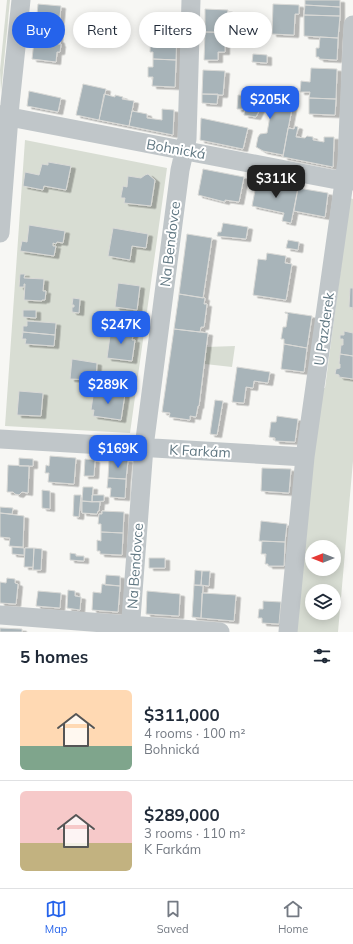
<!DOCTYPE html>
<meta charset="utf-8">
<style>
:root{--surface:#fff;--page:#f2f2f3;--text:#1f2937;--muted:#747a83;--line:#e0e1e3;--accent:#2563eb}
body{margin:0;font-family:Mulish,sans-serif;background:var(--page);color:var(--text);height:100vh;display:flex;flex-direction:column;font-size:15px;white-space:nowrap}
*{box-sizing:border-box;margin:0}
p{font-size:13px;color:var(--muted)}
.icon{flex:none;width:22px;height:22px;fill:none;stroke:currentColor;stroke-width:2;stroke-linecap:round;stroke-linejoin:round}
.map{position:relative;height:632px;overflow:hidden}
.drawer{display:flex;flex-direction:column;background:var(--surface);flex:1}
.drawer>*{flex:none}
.hud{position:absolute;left:12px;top:12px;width:329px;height:36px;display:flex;gap:8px}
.needle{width:26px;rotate:270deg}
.controls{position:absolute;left:305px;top:540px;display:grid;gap:8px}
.controls a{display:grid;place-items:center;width:36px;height:36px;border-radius:50%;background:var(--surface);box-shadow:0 2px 10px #0003;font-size:20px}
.price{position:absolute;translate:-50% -34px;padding:0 9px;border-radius:8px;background:var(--accent);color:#fff;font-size:13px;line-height:26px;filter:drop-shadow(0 1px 2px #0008)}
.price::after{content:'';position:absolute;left:50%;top:24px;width:12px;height:9px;margin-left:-6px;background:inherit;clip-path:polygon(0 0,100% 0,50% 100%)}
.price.current{background:#222;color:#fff}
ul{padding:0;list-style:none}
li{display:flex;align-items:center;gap:12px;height:100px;padding:0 20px}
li+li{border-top:1px solid var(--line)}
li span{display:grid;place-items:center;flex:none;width:112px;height:80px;border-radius:6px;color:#555}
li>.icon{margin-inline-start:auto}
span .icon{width:48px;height:48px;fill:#fffc;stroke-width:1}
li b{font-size:17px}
h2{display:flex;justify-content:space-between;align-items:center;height:48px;padding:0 20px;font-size:17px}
.chip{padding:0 14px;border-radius:18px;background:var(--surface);box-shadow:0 2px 10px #0003;font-size:14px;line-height:36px}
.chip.current{background:var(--accent);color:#fff}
.tab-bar{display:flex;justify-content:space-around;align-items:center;height:56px;border-top:1px solid var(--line);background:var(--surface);font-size:11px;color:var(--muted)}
.tab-bar a{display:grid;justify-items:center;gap:2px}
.tab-bar .current{color:var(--accent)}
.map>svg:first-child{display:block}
</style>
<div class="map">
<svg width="353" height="632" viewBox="0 0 353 632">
<defs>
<filter id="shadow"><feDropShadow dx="4.5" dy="2.5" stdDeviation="0" flood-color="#0004"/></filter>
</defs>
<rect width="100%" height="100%" fill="#f7f7f4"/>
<!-- green -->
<path fill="#d8ddd3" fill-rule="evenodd" d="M7 0H10L1 93 0 70Z
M25 140 167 168 130 433 5 426Z
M350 198 353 199V461L338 632H296L307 486 323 388H325ZM312 547H334V569H312ZM312 591H334V613H312Z
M235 346 232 367 205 364 206 347Z"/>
<!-- building -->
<path fill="#a8b4b9" stroke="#d9d9d6" filter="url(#shadow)" d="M305 0H340V7L305 5Z
M38 4 61 6 59 27 36 25Z
M273 4 299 5V14H295L294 35 272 34Z
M305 5 340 7V16L304 15Z
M205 9 228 10 227 16H230V27H227V33L205 32Z
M304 15 340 16 338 38 304 36Z
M36 25 59 27 58 40 60 41V44L34 41Z
M154 28 177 29 176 60 153 59V52H150L151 31H154Z
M205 32H219L218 41 225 42V52H218V60H204Z
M320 37 338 38 337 60 319 59V57H316V48H319Z
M34 41 61 44 60 52H57L56 62 32 59Z
M253 54 267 55V63L252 62Z
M153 59 176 60 175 87 152 86 153 77H148V67H153Z
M311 68 337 69 336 99 309 98 310 92H300L301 81 310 82Z
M203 70 225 71 223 95 202 94Z
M83 84 106 89 99 120 76 115Z
M29 91 61 98 58 112 27 106Z
M104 94 115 97V95L123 97 122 99 134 101 129 126 99 120Z
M202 94H218L217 104 202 103Z
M238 95 294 98 283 155 263 151 256 147 258 137 260 134 267 133 271 110 260 109 256 117 244 115 245 109H237Z
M309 98 336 99 335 115 309 114Z
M162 109 174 110 173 135 129 126 132 111 147 114V118L162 120Z
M201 118 248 128 243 149 200 140Z
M295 126 298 127 296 137 305 138 307 136 313 137V140L324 142V137H334L333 167 283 157 288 128 294 129Z
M48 162 71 166 66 190 44 186 43 190 23 186 25 172 39 175 42 164 48 165Z
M203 169 244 177 239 202 225 200V202L198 195Z
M148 174 155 180 151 206 124 203 125 198H121V196L123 186 127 187 128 176 141 178 145 175Z
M257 180 298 188 291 223 282 221 284 213 252 206Z
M298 188 328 193 325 217 294 211Z
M223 223 248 227 246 239 217 236 218 232H221Z
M29 225 65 231 63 243 57 242 56 244 53 243V246H56L54 256 20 251 22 241 27 242Z
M113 228 148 234 146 248 132 246 130 260 108 256Z
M187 234 212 238 203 298 179 294Z
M288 240 299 242 298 250 286 248Z
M267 253 286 256 285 263 292 264 286 300 253 295 258 259 266 260Z
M20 274H25L24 278 44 279 43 291H46L45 300H42V301L24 300 25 284H24V287H19Z
M118 283 140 286 137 310 115 307Z
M350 288H353V308L349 307Z
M179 294 205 298 204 304H207L204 327H201L200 332 174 329Z
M73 298 80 299 79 313 72 312V307H74V305H72Z
M23 310H36V318L23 317Z
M285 312 312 316 307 348 284 344V339H281L283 327H286L288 314 285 313Z
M27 321 56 323 55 335 23 332V326H27Z
M111 328 134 331 132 340H135L132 361 107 358Z
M174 329 208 333 199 406H198L196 417 190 416V420L169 417 170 413 162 412Z
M344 331 353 333V356L340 354 341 345H343V339H340V335H344Z
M23 332 55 335 54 346 25 344 26 339H22Z
M284 344 307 348 304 372 281 369Z
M340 354 353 356V379L339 377V375L335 374 336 369 340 368V364H339Z
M72 359 97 363 96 380 70 379Z
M237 367 270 372 268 383 254 381 253 388 246 387 244 403 232 402Z
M97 390 125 394 121 420 93 416 94 410H91L93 396H96Z
M19 391 43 393 41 416 17 415Z
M215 400 223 401 217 435 210 434Z
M277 416 298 419 295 442 275 441V438L269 437 271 422H276Z
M50 456 76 458 74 484 48 482 49 473H45L46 465 49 466Z
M19 458 33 459V466H19Z
M85 459 95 460 94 476H84Z
M109 459 128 460 126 479 108 478Z
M8 465 29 466 28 493 22 492 19 495 15 494 13 492H7Z
M262 468 291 469 289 493 261 491Z
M108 478 126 479 125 498 110 497 111 488H107Z
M83 487H93L92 502 82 501Z
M42 490 50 491V509L42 508Z
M74 495H81L79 517 73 516Z
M92 495H104V501L92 502Z
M82 501 100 502 99 511H98L97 514 82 513Z
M0 507 13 508 12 514 0 513Z
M102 511 124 512 123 533 101 532V524H98L99 514H102Z
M0 513 24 516 23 547 9 546 10 538 0 537Z
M261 521 287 524 285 542 259 541Z
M101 532 123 533 122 555 100 554V551H97V540L101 541Z
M262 541 285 542 284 566H268V564H265L266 554H261Z
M12 547 24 548V555L12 554Z
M25 548H34L33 567H24Z
M34 548 42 549 41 570H33Z
M70 553 76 554V556H84V561L70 560Z
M149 558H165V568H149Z
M195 570 202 571 201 585H194Z
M202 571H210L209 586 201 585Z
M106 575 120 576V586L105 585Z
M7 578 15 579V583L18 584 16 604 0 603V582L6 583Z
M102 584 120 586 118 612 92 610 93 592 101 593Z
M194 585 203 586 201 618 192 617Z
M68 590 75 591V596L81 597 80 610 67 608Z
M38 591 61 593 60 608 36 606Z
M147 591 180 594 179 616 146 614Z
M202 593 236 595 234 621 201 618Z
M263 601 281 602 279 624 262 623V618H258L259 609H263Z
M0 628 22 629V632H0Z"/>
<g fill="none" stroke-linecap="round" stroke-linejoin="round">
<!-- minor -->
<path stroke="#c0c6c9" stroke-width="19" d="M0 115 332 179 353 181
M0 233 10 104 21 0
M0 439 305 457
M0 615 220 632
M130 632 144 447 180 170 187 139 191 0
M288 632 305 457 347 161 353 25"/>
</g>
<g text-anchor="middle" stroke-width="4" stroke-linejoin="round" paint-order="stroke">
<!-- street labels -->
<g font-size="14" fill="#607782" stroke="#fff">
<text transform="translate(176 149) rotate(10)" y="5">Bohnická</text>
<text transform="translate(170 244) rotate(-83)" y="5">Na Bendovce</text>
<text transform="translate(324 329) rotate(-82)" y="5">U Pazderek</text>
<text transform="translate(200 451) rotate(3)" y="5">K Farkám</text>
<text transform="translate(135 566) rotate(-86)" y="5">Na Bendovce</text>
</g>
</g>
</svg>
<div class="controls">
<a><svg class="needle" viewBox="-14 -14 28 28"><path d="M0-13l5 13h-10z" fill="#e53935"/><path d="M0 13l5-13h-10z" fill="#747a83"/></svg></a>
<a><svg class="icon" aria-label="layers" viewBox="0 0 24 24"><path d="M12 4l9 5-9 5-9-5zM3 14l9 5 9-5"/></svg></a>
</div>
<b class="price" style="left:270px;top:120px">$205K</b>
<b class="price current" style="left:276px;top:199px">$311K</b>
<b class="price" style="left:121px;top:345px">$247K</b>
<b class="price" style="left:108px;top:405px">$289K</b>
<b class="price" style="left:118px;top:469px">$169K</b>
<div class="hud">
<a class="chip current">Buy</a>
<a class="chip">Rent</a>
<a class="chip">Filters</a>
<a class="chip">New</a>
</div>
</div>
<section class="drawer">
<h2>5 homes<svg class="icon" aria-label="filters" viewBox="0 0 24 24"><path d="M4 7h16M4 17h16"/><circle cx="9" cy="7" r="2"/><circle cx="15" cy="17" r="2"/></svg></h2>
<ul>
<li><span style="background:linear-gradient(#ffd9b3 70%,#7fa58c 0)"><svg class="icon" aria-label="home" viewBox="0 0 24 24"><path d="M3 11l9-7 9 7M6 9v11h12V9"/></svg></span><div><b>$311,000</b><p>4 rooms · 100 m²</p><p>Bohnická</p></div></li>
<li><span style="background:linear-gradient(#f6c9c9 65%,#c2b280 0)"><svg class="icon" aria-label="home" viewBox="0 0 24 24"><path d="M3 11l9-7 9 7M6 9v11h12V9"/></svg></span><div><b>$289,000</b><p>3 rooms · 110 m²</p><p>K Farkám</p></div></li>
</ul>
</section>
<nav class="tab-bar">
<a class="current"><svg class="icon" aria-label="map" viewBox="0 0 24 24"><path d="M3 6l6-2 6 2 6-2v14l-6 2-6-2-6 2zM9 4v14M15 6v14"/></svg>Map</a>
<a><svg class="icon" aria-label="saved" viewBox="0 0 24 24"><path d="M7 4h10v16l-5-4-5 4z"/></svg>Saved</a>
<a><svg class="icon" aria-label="home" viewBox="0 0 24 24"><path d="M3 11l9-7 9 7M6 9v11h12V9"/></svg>Home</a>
</nav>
